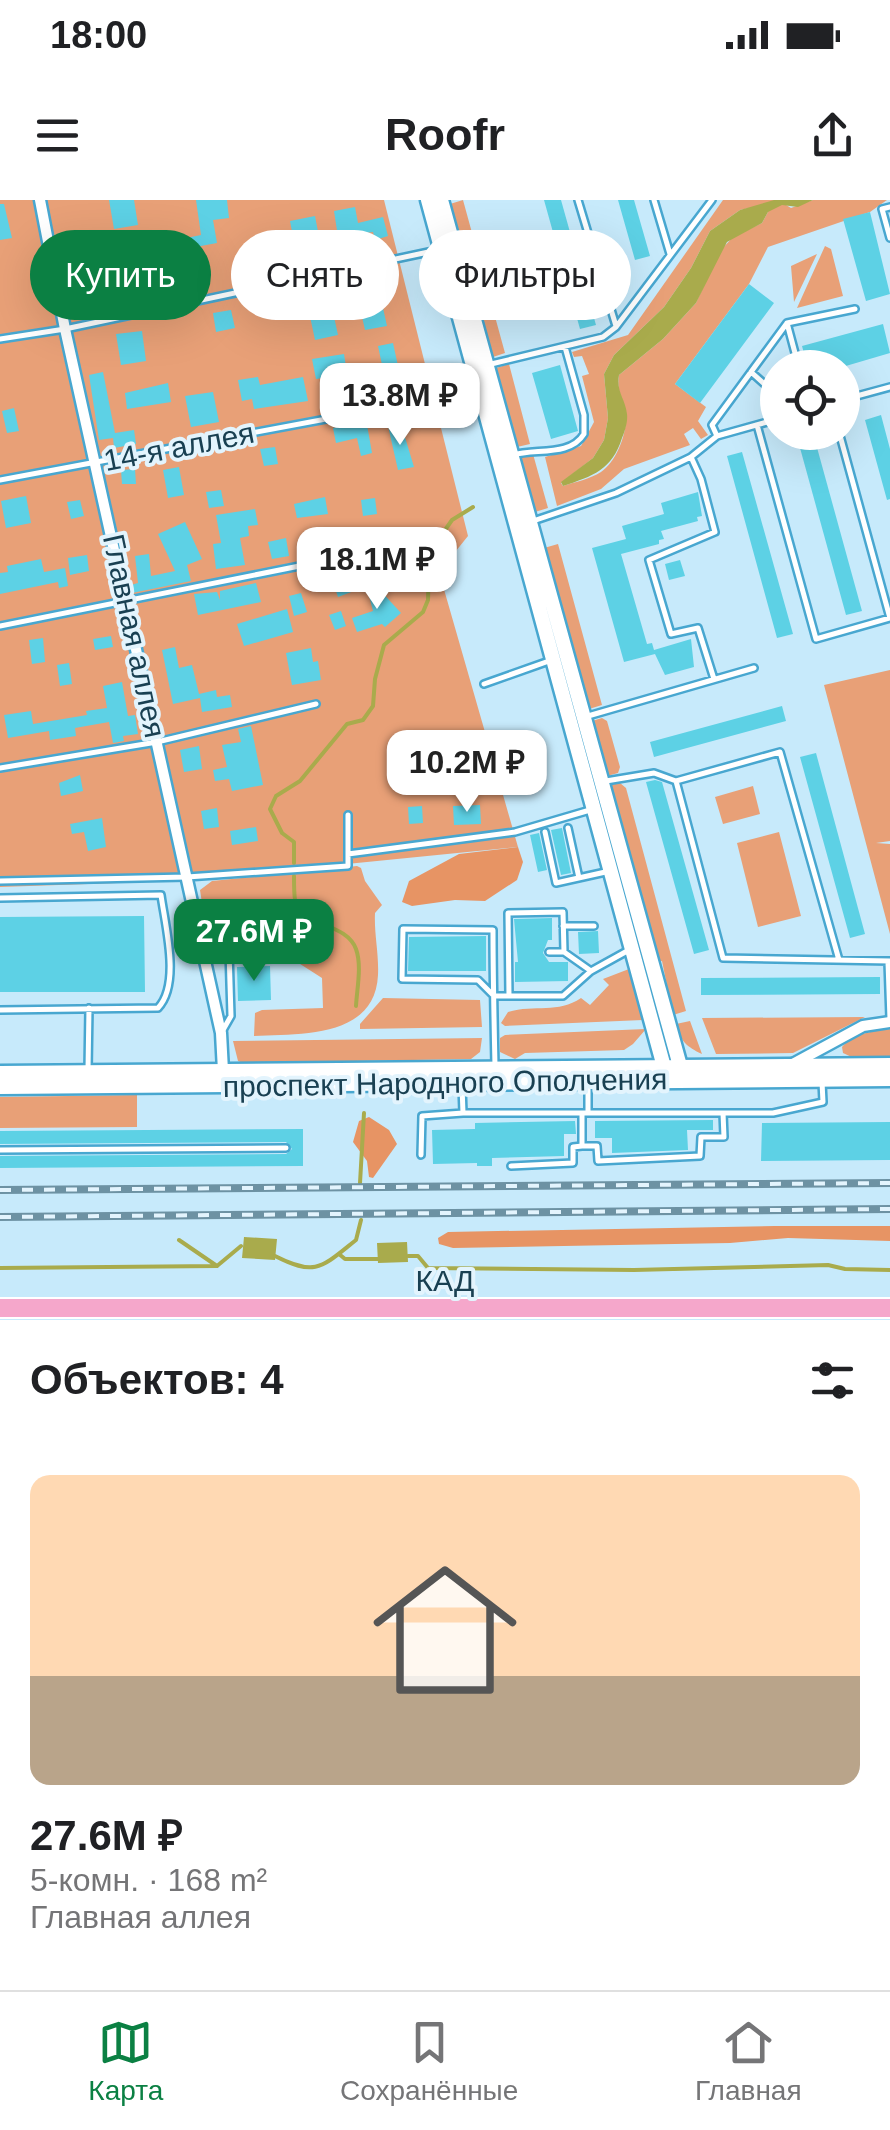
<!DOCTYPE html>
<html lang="ru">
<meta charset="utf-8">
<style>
:root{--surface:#fff;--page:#f2f2f2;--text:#202124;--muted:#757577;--line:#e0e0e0;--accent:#0b8043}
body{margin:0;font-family:Helvetica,sans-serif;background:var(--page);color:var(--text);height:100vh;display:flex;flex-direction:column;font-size:38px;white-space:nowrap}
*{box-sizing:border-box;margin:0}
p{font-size:32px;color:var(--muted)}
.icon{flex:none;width:55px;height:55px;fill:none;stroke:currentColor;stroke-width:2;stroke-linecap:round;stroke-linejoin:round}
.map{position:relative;height:1120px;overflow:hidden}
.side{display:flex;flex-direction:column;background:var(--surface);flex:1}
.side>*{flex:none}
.guide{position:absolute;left:30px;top:30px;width:830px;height:90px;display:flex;gap:20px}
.tools{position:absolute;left:760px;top:150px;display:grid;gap:20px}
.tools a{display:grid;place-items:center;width:100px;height:100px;border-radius:50%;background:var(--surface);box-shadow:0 10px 40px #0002;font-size:50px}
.price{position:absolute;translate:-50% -85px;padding:0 22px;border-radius:20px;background:#fff;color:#222;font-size:32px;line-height:65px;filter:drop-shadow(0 2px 5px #0008)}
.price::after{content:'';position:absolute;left:50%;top:60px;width:30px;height:22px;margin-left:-15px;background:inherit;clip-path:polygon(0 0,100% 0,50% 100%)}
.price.on{background:var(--accent);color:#fff}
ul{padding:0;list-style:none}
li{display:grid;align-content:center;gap:20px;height:530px;padding:0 30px}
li+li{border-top:2px solid var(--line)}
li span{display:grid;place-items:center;height:310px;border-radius:20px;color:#555}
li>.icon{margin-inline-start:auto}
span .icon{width:180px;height:180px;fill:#fffc;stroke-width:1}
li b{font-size:42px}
h2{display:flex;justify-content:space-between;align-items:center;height:120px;padding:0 30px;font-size:42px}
.pill{padding:0 35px;border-radius:45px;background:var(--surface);box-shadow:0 10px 40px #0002;font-size:35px;line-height:90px}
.pill.on{background:var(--accent);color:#fff}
.status{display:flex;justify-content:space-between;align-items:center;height:70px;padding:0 50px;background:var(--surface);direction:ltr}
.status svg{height:28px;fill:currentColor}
header{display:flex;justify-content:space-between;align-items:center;height:130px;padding:0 30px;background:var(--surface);font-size:45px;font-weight:700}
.menu{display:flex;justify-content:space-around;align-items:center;height:140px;border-top:2px solid var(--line);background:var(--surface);font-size:28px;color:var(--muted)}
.menu a{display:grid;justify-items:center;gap:5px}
.menu .on{color:var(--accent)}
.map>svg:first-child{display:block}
</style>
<div class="status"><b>18:00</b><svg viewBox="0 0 49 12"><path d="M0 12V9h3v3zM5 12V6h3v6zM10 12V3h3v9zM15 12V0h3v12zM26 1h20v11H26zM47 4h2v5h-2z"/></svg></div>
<header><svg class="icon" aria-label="menu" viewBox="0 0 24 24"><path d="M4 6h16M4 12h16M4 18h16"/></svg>Roofr<svg class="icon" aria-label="share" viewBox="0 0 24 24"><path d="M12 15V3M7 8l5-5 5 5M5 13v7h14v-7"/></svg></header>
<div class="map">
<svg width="890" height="1120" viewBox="0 0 890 1120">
<rect width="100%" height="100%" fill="#c7eafb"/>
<!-- green -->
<path fill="#e8a077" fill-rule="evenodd" d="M0 0H384L468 336 439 372 518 647 176 681 0 687Z
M463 0 505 153 493 157 450 4Z
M723 0H778L791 8 813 0H887L870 12 768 47 749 84 675 184 706 207 698 221 708 235 701 239 693 228 684 234 690 245 624 269 601 289 557 306 545 257 581 246 594 222 582 176 589 174 582 156 574 157 572 152 628 135ZM768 4V12L762 23 733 37 720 51 696 103 663 139 619 175C617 189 620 193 624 206 631 225 618 261 601 272 590 279 575 282 563 286L561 283 593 258 604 240 608 218 604 174 614 155 664 107 691 68 710 31 740 10Z
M825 46 831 49 843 96 797 108Z
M817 54 794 102 791 66Z
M536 65 549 108 531 113 518 71Z
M509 164 530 244 517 247 496 168Z
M533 254 548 308 535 312 520 258Z
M558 344 602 505 589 509 544 348Z
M890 470V641L876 643 890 644V734L824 485Z
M602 518 607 521 620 567 618 573 607 576 592 521Z
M620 583 626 588 686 811 673 815 662 761 658 762 610 585Z
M753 586 760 614 723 624 715 597Z
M779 632 801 716 758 727 737 643Z
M357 666 361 668 365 681 382 705 375 713C374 734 379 753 378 775 375 838 301 834 254 836L255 813 262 810 323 808 322 778 244 728 222 740 217 751H213L208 743 200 690 212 681Z
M629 769 634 771 646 817 643 820 505 826 501 823 508 812C535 804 558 814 581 798L590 805 609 785 603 779Z
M383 798 480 800 482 827 360 829V824Z
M865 817 793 853 716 854 702 818Z
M690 821 702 854C687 847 680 841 676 824Z
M646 829 633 844 624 850 525 853 515 859 500 852V838L505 835Z
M890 829V859H856L843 853 842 847C854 833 873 831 890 829Z
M482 838 480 852 471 859 243 863 238 861 233 841Z
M137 895V927L0 928V897Z"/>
<!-- forest -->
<path fill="#e79464" d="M518 647 523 662 517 680 485 701 455 700 412 706 402 702 409 681 459 654Z
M369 917 389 930 397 944 373 978 369 977 367 961 353 942 359 921Z
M775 1026H890V1041L788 1038 730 1043 453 1048 439 1044 438 1038 448 1032Z"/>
<!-- water -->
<path fill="#a9ab4c" d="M774 0H813L798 7 782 5 768 12 762 23 727 42 696 103 663 139 619 175C616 192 625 198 627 214 628 221 625 231 622 238 612 270 593 276 563 286L561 282 593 258 604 240 608 218 604 174 614 155 664 107 691 68 710 31 740 10Z
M244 1037 277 1039 275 1060 242 1058Z
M407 1042 408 1062 378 1063 377 1043Z"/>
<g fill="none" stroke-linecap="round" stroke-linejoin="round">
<!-- stream -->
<path stroke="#a9ab4c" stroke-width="4" d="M294 663V642L282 633 270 609 276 596 300 581 347 524 363 520 373 506 375 479 384 445 423 412 428 400 429 367 438 340 452 320 473 307
M294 676C294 684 294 693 295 700 302 727 346 722 356 749 362 766 357 788 356 806
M360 983 364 913
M179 1040 217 1066
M339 1054 345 1059H378
M275 1056C316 1077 322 1067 356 1040L361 1020
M408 1056H418L428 1068 634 1070 828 1065 845 1069 890 1070
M0 1068 217 1066 241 1046"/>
</g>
<!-- building -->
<path fill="#5dd1e5" d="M109 0H134L138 25 114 29Z
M196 0H227L229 18 213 20 217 43 190 48 197 84 148 94 149 99 126 103 122 82 85 89 82 74 76 76 73 61 100 56 101 61 140 54 145 82 164 79 157 44 201 35Z
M544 0H561L596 125 580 129Z
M618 0H634L650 56 635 60Z
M0 4H4L12 38 0 40Z
M355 7 358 23 383 17 388 36 375 40 373 32 338 37 334 11Z
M870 12 890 94 866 101 843 19Z
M315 16 320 42 295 47 290 21Z
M749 84 774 103 700 203 675 184Z
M381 99 387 126 365 130 359 104Z
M331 103 338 135 315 140 308 107Z
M231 110 235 128 216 132 213 113Z
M883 124 890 153 839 168H808L802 146Z
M142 131 146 161 121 165 116 134Z
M393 143 405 198 379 203 374 182 385 179 378 146Z
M344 154 348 179 324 183 323 178 316 179 312 159Z
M560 165 578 231 551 239 532 173Z
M103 172 115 233 134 230 136 244 114 248 113 238 99 240 89 175Z
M258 177 260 185 303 177 308 201 254 209 252 199 242 201 238 180Z
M168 183 171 202 127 209 125 193Z
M213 192 219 222 191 227 185 196Z
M14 208 19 231 7 233 2 211Z
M881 215 890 249V299L887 300 865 220Z
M366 219 372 253 361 256 357 238 336 243 333 228Z
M401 224 414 267 398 270 388 226Z
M813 233 862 411 846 415 797 237Z
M275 247 278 264 264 266 260 249Z
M742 252 793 434 777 438 727 256Z
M179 267 184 295 168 298 163 270Z
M135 269 136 284H122L121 270Z
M221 290 224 306 209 308 206 292Z
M698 292 702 316 697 317 698 321 661 331 664 339 659 340V344L621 354 647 444 652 443 654 450 691 439 694 467 665 475 655 454 624 462 592 348 626 339 622 326 664 314 661 303Z
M26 296 31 323 6 328 1 301Z
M325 297 328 314 297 318 294 304Z
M375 298 377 314 363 316 361 300Z
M80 300 84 316 71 319 67 302Z
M255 309 258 325 248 326 249 336 240 338 245 365 216 369 213 344 221 343 216 315Z
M185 322 202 359 187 365 191 381 132 393 131 385 138 383 135 356 149 354 151 376 175 371 158 334Z
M286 338 289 356 272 359 268 342Z
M87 355 89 371 70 375 68 358Z
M41 359 44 372 65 368 68 386 59 388 58 382 0 394V373L8 372 7 366Z
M680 360 685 376 669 380 665 364Z
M393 366 397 384 374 390 370 371Z
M347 371 354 391 338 397 331 377Z
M256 383 261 402 198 415 194 394 217 392 220 400V391Z
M379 389 401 413 385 427 382 424 357 432 352 418 373 411 368 392Z
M301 393 307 412 294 416 289 396Z
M287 409 293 432 244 446 237 424Z
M341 411 346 426 335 430 329 415Z
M111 436 113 447 95 450 93 439Z
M43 438 45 462 32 464 29 440Z
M175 447 179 468 192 465 199 494 216 490 217 497 230 495 232 507 202 512 200 498 173 504 162 450Z
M311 448 313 462 318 461 321 480 292 485 286 453Z
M69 463 72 484 60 486 57 465Z
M122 482 128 516 135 515 138 534 123 536 124 541 113 543 109 522 75 528 76 536 50 540 49 531 8 538 4 515 31 511 33 524 87 515 86 511 107 508 103 486Z
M782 506 786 521 654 557 650 542Z
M251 526 263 585 232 591 229 579 215 581 213 570 227 567 222 545 241 542 238 529Z
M199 546 202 569 184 572 180 550Z
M816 553 865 734 850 738 800 557Z
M426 557H481V583L426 584Z
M80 575 83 591 61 596 59 583Z
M655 580 662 582 709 750 694 754 646 582Z
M480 605 481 624 454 625 453 606Z
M422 606 423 623 409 624 408 607Z
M217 608 219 627 204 629 201 611Z
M102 618 106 647 88 651 84 632 72 634 70 624Z
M256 627 258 641 232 645 230 631Z
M562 628 571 673 561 675 551 630Z
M539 633 547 670 538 672 530 635Z
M144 716 145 792H0V717Z
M552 718V740H548L543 753 549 762H568V781L515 782V762H518L514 719Z
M598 731 599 753 579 754 578 732Z
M486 736V771H408L409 737Z
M270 766 271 800 238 801 237 767Z
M880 777V794L701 795V778Z
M713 920V930H687L688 950 612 953V938H595V921Z
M575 921 576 934H564V956L492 958V966H477V963L433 964 432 930 475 929V923Z
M890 922V960L761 961 762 923Z
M303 929V966L0 968V956L286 954 292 949 286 942 0 944V931Z"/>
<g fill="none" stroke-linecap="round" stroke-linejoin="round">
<defs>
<path id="lane" d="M578 0 616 126
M654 0 670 54
M890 7 882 9 890 38
M787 123 799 168
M0 139 65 129 438 50
M487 165 603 137 616 127 712 0
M751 172 778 196
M842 200 890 187
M757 225 816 439 890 418
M839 232 890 418
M717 236 712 225 787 123 855 109
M513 255C535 248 570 257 584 234V215L565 147
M691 257 701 279 715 332 649 360 671 434 698 428 714 479
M0 280 417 202
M533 321 616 293 691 257 717 236 778 219
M0 426 429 340
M484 484 549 461
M588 516 754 468
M0 568 157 542 316 504
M606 581 654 573 676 581
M568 628 579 678
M545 632 556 683 610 671
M348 654 515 632 590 610
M0 681 187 677 348 666V615
M0 698 161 695C165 725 181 784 158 808L0 810
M563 726H594
M549 752H564L591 771
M839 760 780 552 676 581 723 758 890 761
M888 762 890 819
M509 796 508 713 563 712 564 752
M223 830 231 816 229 751 275 750
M495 866C494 820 493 775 493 730L403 729 402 779 478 780 494 796H563L591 771 629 750
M88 870 89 808
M588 884V913
M462 886 463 913H773L823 902 822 882
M582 913V946H597L598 961 700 956 701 937H724L723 913
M0 950 286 948
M421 955 422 916 463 913
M511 966 573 963V947L582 946"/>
<path id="street" d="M40 0 65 129 221 833 223 871
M791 865 863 826 890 822"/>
<path id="secondary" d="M428 0 664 867 674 881
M441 0 680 866 674 881
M0 873 890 865
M0 887 890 879"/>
<path id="highway" d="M0 1108H890"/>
</defs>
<!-- lane casing -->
<use href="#lane" stroke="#48a7d0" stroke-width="10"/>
<!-- street casing -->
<use href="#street" stroke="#48a7d0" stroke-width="15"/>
<!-- secondary casing -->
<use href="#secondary" stroke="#48a7d0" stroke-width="19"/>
<!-- highway casing -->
<use href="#highway" stroke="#fff" stroke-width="22"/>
<!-- lane -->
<use href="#lane" stroke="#fff" stroke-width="5"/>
<!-- street -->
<use href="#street" stroke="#fff" stroke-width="10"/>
<!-- secondary -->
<use href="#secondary" stroke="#fff" stroke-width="14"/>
<!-- highway -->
<use href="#highway" stroke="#f5a7cb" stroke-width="18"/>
<defs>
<path id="rail" d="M0 990 890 983
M0 1017 890 1009"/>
</defs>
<!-- rail casing -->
<use href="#rail" stroke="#6d92a3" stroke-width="8"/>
<!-- rail -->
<use href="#rail" stroke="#e3f4fd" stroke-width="4" stroke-dasharray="11" stroke-linecap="butt"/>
</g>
<g text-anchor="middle" stroke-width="8" stroke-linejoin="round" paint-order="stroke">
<!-- street labels -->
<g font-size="30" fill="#194052" stroke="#e3f4fd">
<text transform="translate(179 247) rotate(-11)" y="10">14-я аллея</text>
<text transform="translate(134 436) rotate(78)" y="10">Главная аллея</text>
<text transform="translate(445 883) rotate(-1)" y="10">проспект Народного Ополчения</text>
<text x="445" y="1091">КАД</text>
</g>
</g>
</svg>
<div class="tools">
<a><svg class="icon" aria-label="locate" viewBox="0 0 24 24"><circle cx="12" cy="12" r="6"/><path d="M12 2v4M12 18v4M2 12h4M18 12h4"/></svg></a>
</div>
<b class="price" style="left:400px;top:248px">13.8M ₽</b>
<b class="price" style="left:377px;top:412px">18.1M ₽</b>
<b class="price" style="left:467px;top:615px">10.2M ₽</b>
<b class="price on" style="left:254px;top:784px">27.6M ₽</b>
<div class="guide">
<a class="pill on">Купить</a>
<a class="pill">Снять</a>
<a class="pill">Фильтры</a>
</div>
</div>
<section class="side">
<h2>Объектов: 4<svg class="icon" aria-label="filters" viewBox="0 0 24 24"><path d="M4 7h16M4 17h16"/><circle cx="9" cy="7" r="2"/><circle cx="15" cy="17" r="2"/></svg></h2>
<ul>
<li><span style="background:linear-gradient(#ffd9b3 65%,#b9a48a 0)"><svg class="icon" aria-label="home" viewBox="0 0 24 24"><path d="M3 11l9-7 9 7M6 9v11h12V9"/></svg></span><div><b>27.6M ₽</b><p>5-комн. · 168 m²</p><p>Главная аллея</p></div></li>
</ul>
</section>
<nav class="menu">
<a class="on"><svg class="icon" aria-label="map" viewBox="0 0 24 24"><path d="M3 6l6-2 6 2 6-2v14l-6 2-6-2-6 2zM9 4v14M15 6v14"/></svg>Карта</a>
<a><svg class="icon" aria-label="saved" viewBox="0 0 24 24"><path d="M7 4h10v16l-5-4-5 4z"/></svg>Сохранённые</a>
<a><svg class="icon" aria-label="home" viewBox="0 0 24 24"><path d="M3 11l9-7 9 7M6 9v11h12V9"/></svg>Главная</a>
</nav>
